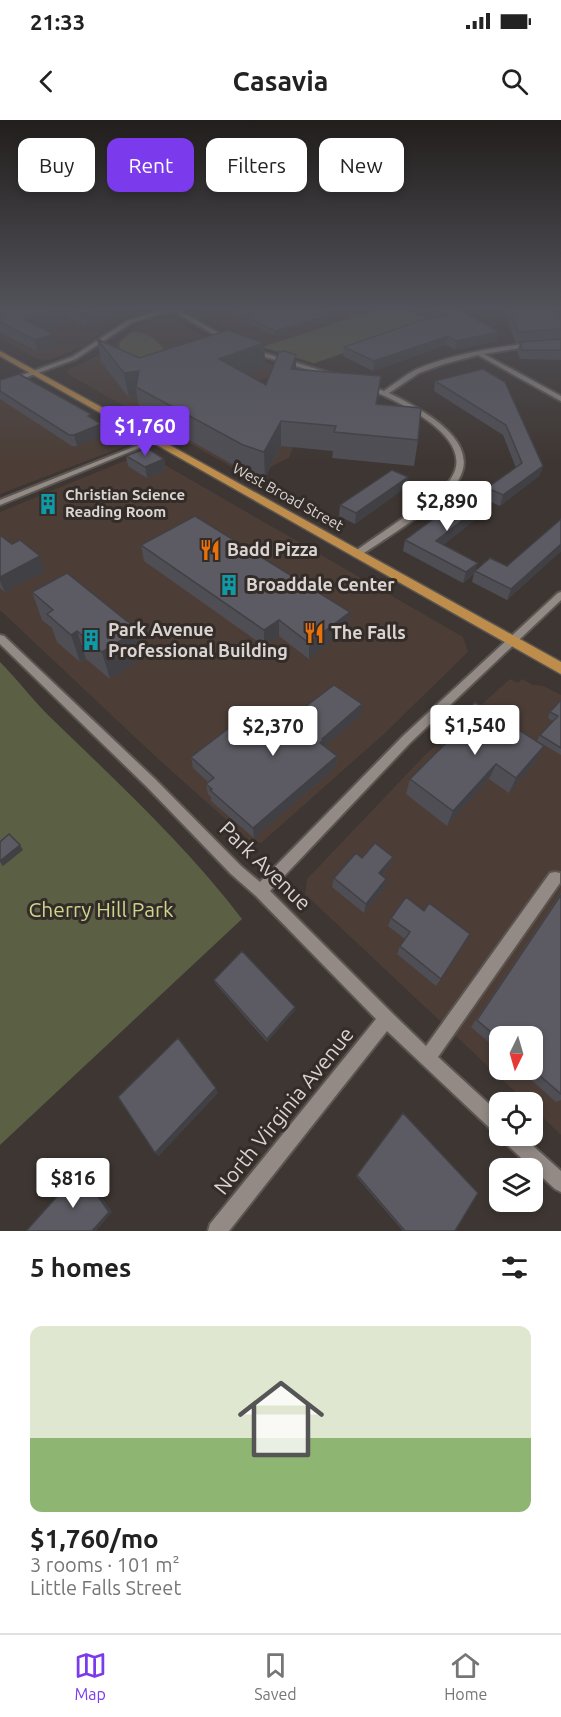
<!DOCTYPE html>
<meta charset="utf-8">
<style>
:root{--surface:#fff;--page:#f2f2f2;--text:#222;--muted:#767676;--line:#e0e0e0;--accent:#7c3aed}
body{margin:0;font-family:Ubuntu,sans-serif;background:var(--page);color:var(--text);height:100vh;display:flex;flex-direction:column;font-size:22px;white-space:nowrap}
*{box-sizing:border-box;margin:0}
p{font-size:20px;color:var(--muted)}
.icon{flex:none;width:33px;height:33px;fill:none;stroke:currentColor;stroke-width:2;stroke-linecap:round;stroke-linejoin:round}
.map{position:relative;height:1111px;overflow:hidden}
.side{display:flex;flex-direction:column;background:var(--surface);flex:1}
.side>*{flex:none}
.hud{position:absolute;left:18px;top:18px;width:525px;height:54px;display:flex;gap:12px}
.needle{width:39px;rotate:185deg}
.fabs{position:absolute;left:489px;top:906px;display:grid;gap:12px}
.fabs a{display:grid;place-items:center;width:54px;height:54px;border-radius:12px;background:var(--surface);box-shadow:0 3px 9px #0003;font-size:30px}
.price{position:absolute;translate:-50% -51px;padding:0 14px;border-radius:6px;background:#fff;color:#222;font-size:20px;line-height:39px;filter:drop-shadow(0 2px 3px #0008)}
.price::after{content:'';position:absolute;left:50%;top:36px;width:18px;height:14px;margin-left:-9px;background:inherit;clip-path:polygon(0 0,100% 0,50% 100%)}
.price.active{background:var(--accent);color:#fff}
ul{padding:0;list-style:none}
li{display:grid;align-content:center;gap:12px;height:318px;padding:0 30px}
li span{display:grid;place-items:center;height:186px;border-radius:12px;color:#555}
li>.icon{margin-inline-start:auto}
span .icon{width:108px;height:108px;fill:#fffc;stroke-width:1}
li b{font-size:26px}
h2{display:flex;justify-content:space-between;align-items:center;height:72px;padding:0 30px;font-size:26px}
.tag{padding:0 21px;border-radius:12px;background:var(--surface);box-shadow:0 3px 9px #0003;font-size:21px;line-height:54px}
.tag.active{background:var(--accent);color:#fff}
.status{display:flex;justify-content:space-between;align-items:center;height:42px;padding:0 30px;background:var(--surface);direction:ltr}
.status svg{height:16px;fill:currentColor}
header{display:flex;justify-content:space-between;align-items:center;height:78px;padding:0 30px;background:var(--surface);font-size:27px;font-weight:700}
.tabs{display:flex;justify-content:space-around;align-items:center;height:84px;border-top:2px solid var(--line);background:var(--surface);font-size:16px;color:var(--muted)}
.tabs a{display:grid;justify-items:center;gap:3px}
.tabs .active{color:var(--accent)}
.map>svg:first-child{display:block}
</style>
<div class="status"><b>21:33</b><svg viewBox="0 0 49 12"><path d="M0 12V9h3v3zM5 12V6h3v6zM10 12V3h3v9zM15 12V0h3v12zM26 1h20v11H26zM47 4h2v5h-2z"/></svg></div>
<header><svg class="icon" aria-label="back" viewBox="0 0 24 24"><path d="M15 5l-7 7 7 7"/></svg>Casavia<svg class="icon" aria-label="search" viewBox="0 0 24 24"><circle cx="10" cy="10" r="6"/><path d="M15 15l6 6"/></svg></header>
<div class="map">
<svg width="561" height="1111" viewBox="0 0 561 1111">
<rect width="100%" height="100%" fill="#3e3632"/>
<!-- built -->
<path fill="#4c3e37" fill-rule="evenodd" d="M0 187H152L112 203 84 226 50 240 37 239 0 218Z
M198 187H399L439 201 314 244 258 226 193 192 192 189Z
M171 198 229 230 289 251 249 263 304 296 289 338 249 357 68 254V250L107 231 138 205 154 199Z
M0 270 71 289 133 323 0 374Z
M139 335 153 338 463 517 468 532 385 613 261 723 249 720 156 637 0 490V392Z
M510 559 518 563 522 559 533 565 543 566 561 575V1015L533 988 532 982H526L305 774 307 759 425 635ZM500 916H532V950H500Z"/>
<!-- green -->
<path fill="#5b5f44" d="M386 187H397L436 201 314 243 262 227Z
M131 212C153 210 166 230 175 247L119 231 120 222Z
M0 542C17 559 32 579 49 596 117 662 185 724 242 799L0 1025Z"/>
<g fill="none" stroke-linecap="round" stroke-linejoin="round">
<defs>
<path id="minor" d="M167 187H179L176 189 229 219 224 220 171 190 131 203 76 239 0 267V263L72 237 127 201 168 188Z
M531 223 533 224V226L484 234 561 276V281L478 235 444 244 419 253 389 273C417 287 482 319 459 359 444 384 385 418 360 436H354V432C378 415 403 399 426 381 435 375 444 368 450 360 481 317 393 279 364 267V265H368L384 271C394 264 404 256 415 250 451 234 493 228 531 223Z
M251 229 333 254 334 255 329 256 249 232 248 231Z
M151 320 156 321 0 385V380Z
M561 472V480L411 622 270 771 392 893 426 926 550 753 555 752 560 753V763L438 937 500 994V1014L494 1012 387 911 229 1111H208L210 1104 376 899 256 776 231 754 147 667 0 524V515L4 516 155 659 241 746 260 762 403 616 558 473Z
M501 1016H522L561 1051V1072L555 1069 504 1022Z"/>
<path id="major" d="M0 231 561 542V554L0 236Z"/>
</defs>
<!-- minor casing -->
<use href="#minor" stroke="#5a5551" stroke-width="4"/>
<!-- major casing -->
<use href="#major" stroke="#5a5551" stroke-width="3"/>
<!-- minor -->
<use href="#minor" fill="#938a85" fill-rule="evenodd"/>
<!-- major -->
<use href="#major" fill="#be8d4b" fill-rule="evenodd"/>
</g>
<!-- wall -->
<path fill="#4f4e55" d="M0 187H139L140 189 87 206 69 198 39 207 57 226 38 232 0 212Z
M402 187H454L497 221 455 230 446 225 373 251 343 236 344 227 433 198Z
M504 187H555L561 199V240L520 239 517 232 520 223H515Z
M232 190 330 193 332 200 275 216 233 195Z
M97 219 139 238 264 223 265 246 245 254 266 265 296 250 377 284 418 320 414 346 332 338 333 331 281 326 265 358 244 351 140 292 137 276 129 278 101 242Z
M0 260 92 298 103 315 77 326H72L0 279Z
M435 261 505 262 543 346 539 356 500 386 484 379 487 368 516 348 503 315 434 271Z
M126 336 164 339 166 350 147 358 128 346Z
M406 367 355 404 339 396 340 385Z
M486 382 483 393 443 425 476 450 507 446 561 399V431L507 480 472 462 474 454 463 463 403 431 405 420Z
M0 415 45 451 5 472 0 468Z
M141 425 348 508 309 539 279 516 264 526 144 441Z
M32 472 144 537 110 559 86 539 80 542 57 522 52 508 42 500Z
M561 580V635L537 621 540 615 553 601 548 598 550 592Z
M361 595 325 626 337 636 336 647 254 718 211 681V677L208 674 206 664 208 662 193 648 191 637Z
M446 611 536 641 509 673 489 659 447 706 406 674 410 659 442 627 441 626Z
M393 737 390 746 382 756 386 759 384 768 364 793 332 767 334 758 362 738Z
M561 773V980L556 982 520 950H532L500 916V932L471 907Z
M424 791 470 814 436 866 397 834 400 826 405 819 388 806 391 798Z
M214 860 295 887V890L267 922 215 863Z
M401 995 455 1111H403L356 1056Z"/>
<!-- shaded-wall -->
<path fill="#404045" d="M66 187 69 198 26 211 23 199Z
M109 187H139L140 189 87 206 85 194Z
M336 187H354L323 195V190Z
M332 195V200L275 216V211Z
M499 212 497 221 455 230 456 221Z
M54 214 57 226 38 232 35 220Z
M448 216 446 225 373 251 374 241Z
M264 223 265 246 220 263 219 239Z
M296 235V258L291 249Z
M139 251 136 267 137 276 129 278 124 253Z
M381 256 378 280 373 309 376 284Z
M281 301V326L265 358 264 332Z
M101 304 103 315 77 326 74 315Z
M164 339 166 350 147 358 145 347Z
M543 346 539 356 500 386 503 375Z
M408 357 406 367 355 404 356 393Z
M486 382 483 393 434 432 436 421Z
M561 424V431L507 480 511 469Z
M40 436 45 451 5 472 0 461V457Z
M478 443 474 454 463 463 466 452Z
M350 492 348 508 309 539V523Z
M279 500V516L264 526V510Z
M138 510 144 537 110 559 102 532Z
M77 511 86 539 80 542 71 515Z
M362 584 361 595 323 628 319 634 322 619Z
M544 626 536 641 509 673 516 658Z
M337 636 336 647 254 718 253 708Z
M496 644 489 659 447 706 453 691Z
M20 725 23 730 3 746 0 742Z
M393 737 390 746 377 762 379 753Z
M386 759 384 768 364 793 366 784Z
M295 887V890L267 922V919Z
M216 968 218 973 159 1036 155 1033Z
M80 1051 84 1052 112 1092 96 1111H92Z"/>
<!-- building -->
<path fill="#5c5b63" stroke="#404045" stroke-width="1.5" d="M0 187H66L23 199 54 214 35 220 0 202Z
M66 187H109L85 194Z
M245 187H336L323 190 332 195 275 211 232 190Z
M426 187H454L499 212 456 221 448 216 374 241 344 227 422 200 449 195Z
M510 187H555L561 199V209L518 212Z
M228 210 264 223 219 239 266 265 279 232 285 231 296 235 291 249 381 256 376 284 421 288 418 320 334 312 336 306 281 301 264 332 243 325 136 267 139 251 124 253 97 219 139 238Z
M561 219V230H522L520 222Z
M483 249 505 262 543 346 503 375 487 368 522 343 506 305 435 261Z
M19 254 91 294 88 296 101 304 74 315H69L0 271V260Z
M147 328 164 339 145 347 126 336Z
M392 350 408 357 356 393 340 385Z
M467 374 486 382 436 421 478 443 466 452 405 420Z
M195 396 350 492 309 523 279 500 264 510 141 425Z
M561 399V424L511 469 475 451 490 438 507 446Z
M0 415 12 424 20 420 40 436 0 457Z
M67 453 138 510 102 532 77 511 71 515 47 494 53 490 32 472Z
M334 565 362 584 322 619 323 620 320 623 337 636 253 708 210 670 212 669 206 664 214 658 191 637 237 602 260 621Z
M561 580V628L540 615 558 596 550 592Z
M475 582 544 626 516 658 496 644 453 691 410 659 453 616 446 611Z
M9 714 20 725 0 741V722Z
M375 723 393 737 379 753 386 759 366 784 334 758 356 733 362 738Z
M561 775V974L532 949V916H500V920L477 900Z
M406 777 424 791 429 783 470 814 441 859 400 826 410 812 391 798Z
M242 831 295 887 267 919 214 860Z
M178 918 216 968 155 1033 118 977Z
M403 993 478 1073 455 1111H405L357 1055Z
M80 1051 109 1092 92 1111H26Z"/>
<!-- sky -->
<linearGradient id="sky" x2="0" y2="1"><stop stop-color="#221e1c"/><stop offset="0.55" stop-color="#52525a"/><stop offset="1" stop-color="#52525a" stop-opacity="0"/></linearGradient>
<rect width="561" height="342" fill="url(#sky)"/>
<!-- icons -->
<defs>
<symbol id="building-bare" viewBox="-9 -9 18 18"><path d="M-4-6H4V6H1V3H-1V6H-4ZM-2.5-4.3h1.7v1.8h-1.7ZM.8-4.3h1.7v1.8H.8ZM-2.5-1h1.7V.8h-1.7ZM.8-1h1.7V.8H.8Z" fill="#0f9aa8" stroke="#332c28" stroke-width="2.5" paint-order="stroke"/></symbol>
<symbol id="restaurant-bare" viewBox="-9 -9 18 18"><path d="M-5-6h1v4h1v-4h1v4h1v-4h1v5L-1.5 .5V6h-2V.5L-5-1ZM5-6V6H3V1.5H1.5Q1.5-4 5-6Z" fill="#e8710a" stroke="#332c28" stroke-width="2.5" paint-order="stroke"/></symbol>
</defs>
<g fill-rule="evenodd">
<use href="#building-bare" x="33" y="369" width="30" height="30"/>
<use href="#restaurant-bare" x="195" y="415" width="30" height="30"/>
<use href="#building-bare" x="214" y="450" width="30" height="30"/>
<use href="#restaurant-bare" x="299" y="498" width="30" height="30"/>
<use href="#building-bare" x="76" y="505" width="30" height="30"/>
</g>
<g text-anchor="middle" stroke-width="6" stroke-linejoin="round" paint-order="stroke">
<!-- far-poi labels -->
<g font-size="15" font-weight="bold" fill="#d9d4d1" stroke="#332c28" text-anchor="start">
<text x="65" y="380">Christian Science<tspan x="65" dy="17">Reading Room</tspan></text>
</g>
<!-- far-street labels -->
<g font-size="15" fill="#d9d4d1" stroke="#332c28">
<text transform="translate(288 377) rotate(29)" y="5">West Broad Street</text>
</g>
<!-- poi labels -->
<g font-size="18" font-weight="bold" fill="#d9d4d1" stroke="#332c28" text-anchor="start">
<text x="227" y="436">Badd Pizza</text>
<text x="246" y="471">Broaddale Center</text>
<text x="108" y="516">Park Avenue<tspan x="108" dy="21">Professional Building</tspan></text>
<text x="331" y="519">The Falls</text>
</g>
<!-- near-street labels -->
<g font-size="21" fill="#d9d4d1" stroke="#332c28">
<text transform="translate(265 746) rotate(44)" y="7">Park Avenue</text>
<text transform="translate(284 991) rotate(-51)" y="7">North Virginia Avenue</text>
</g>
<!-- near-park labels -->
<g font-size="21" fill="#ccd68c" stroke="#332c28">
<text x="101" y="797">Cherry Hill Park</text>
</g>
</g>
</svg>
<div class="fabs">
<a><svg class="needle" viewBox="-14 -14 28 28"><path d="M0-13l5 13h-10z" fill="#e53935"/><path d="M0 13l5-13h-10z" fill="#767676"/></svg></a>
<a><svg class="icon" aria-label="locate" viewBox="0 0 24 24"><circle cx="12" cy="12" r="6"/><path d="M12 2v4M12 18v4M2 12h4M18 12h4"/></svg></a>
<a><svg class="icon" aria-label="layers" viewBox="0 0 24 24"><path d="M12 4l9 5-9 5-9-5zM3 14l9 5 9-5"/></svg></a>
</div>
<b class="price active" style="left:145px;top:337px">$1,760</b>
<b class="price" style="left:447px;top:412px">$2,890</b>
<b class="price" style="left:475px;top:636px">$1,540</b>
<b class="price" style="left:273px;top:637px">$2,370</b>
<b class="price" style="left:73px;top:1089px">$816</b>
<div class="hud">
<a class="tag">Buy</a>
<a class="tag active">Rent</a>
<a class="tag">Filters</a>
<a class="tag">New</a>
</div>
</div>
<section class="side">
<h2>5 homes<svg class="icon" aria-label="filters" viewBox="0 0 24 24"><path d="M4 7h16M4 17h16"/><circle cx="9" cy="7" r="2"/><circle cx="15" cy="17" r="2"/></svg></h2>
<ul>
<li><span style="background:linear-gradient(#dfe7d0 60%,#8fb573 0)"><svg class="icon" aria-label="home" viewBox="0 0 24 24"><path d="M3 11l9-7 9 7M6 9v11h12V9"/></svg></span><div><b>$1,760/mo</b><p>3 rooms · 101 m²</p><p>Little Falls Street</p></div></li>
</ul>
</section>
<nav class="tabs">
<a class="active"><svg class="icon" aria-label="map" viewBox="0 0 24 24"><path d="M3 6l6-2 6 2 6-2v14l-6 2-6-2-6 2zM9 4v14M15 6v14"/></svg>Map</a>
<a><svg class="icon" aria-label="saved" viewBox="0 0 24 24"><path d="M7 4h10v16l-5-4-5 4z"/></svg>Saved</a>
<a><svg class="icon" aria-label="home" viewBox="0 0 24 24"><path d="M3 11l9-7 9 7M6 9v11h12V9"/></svg>Home</a>
</nav>
